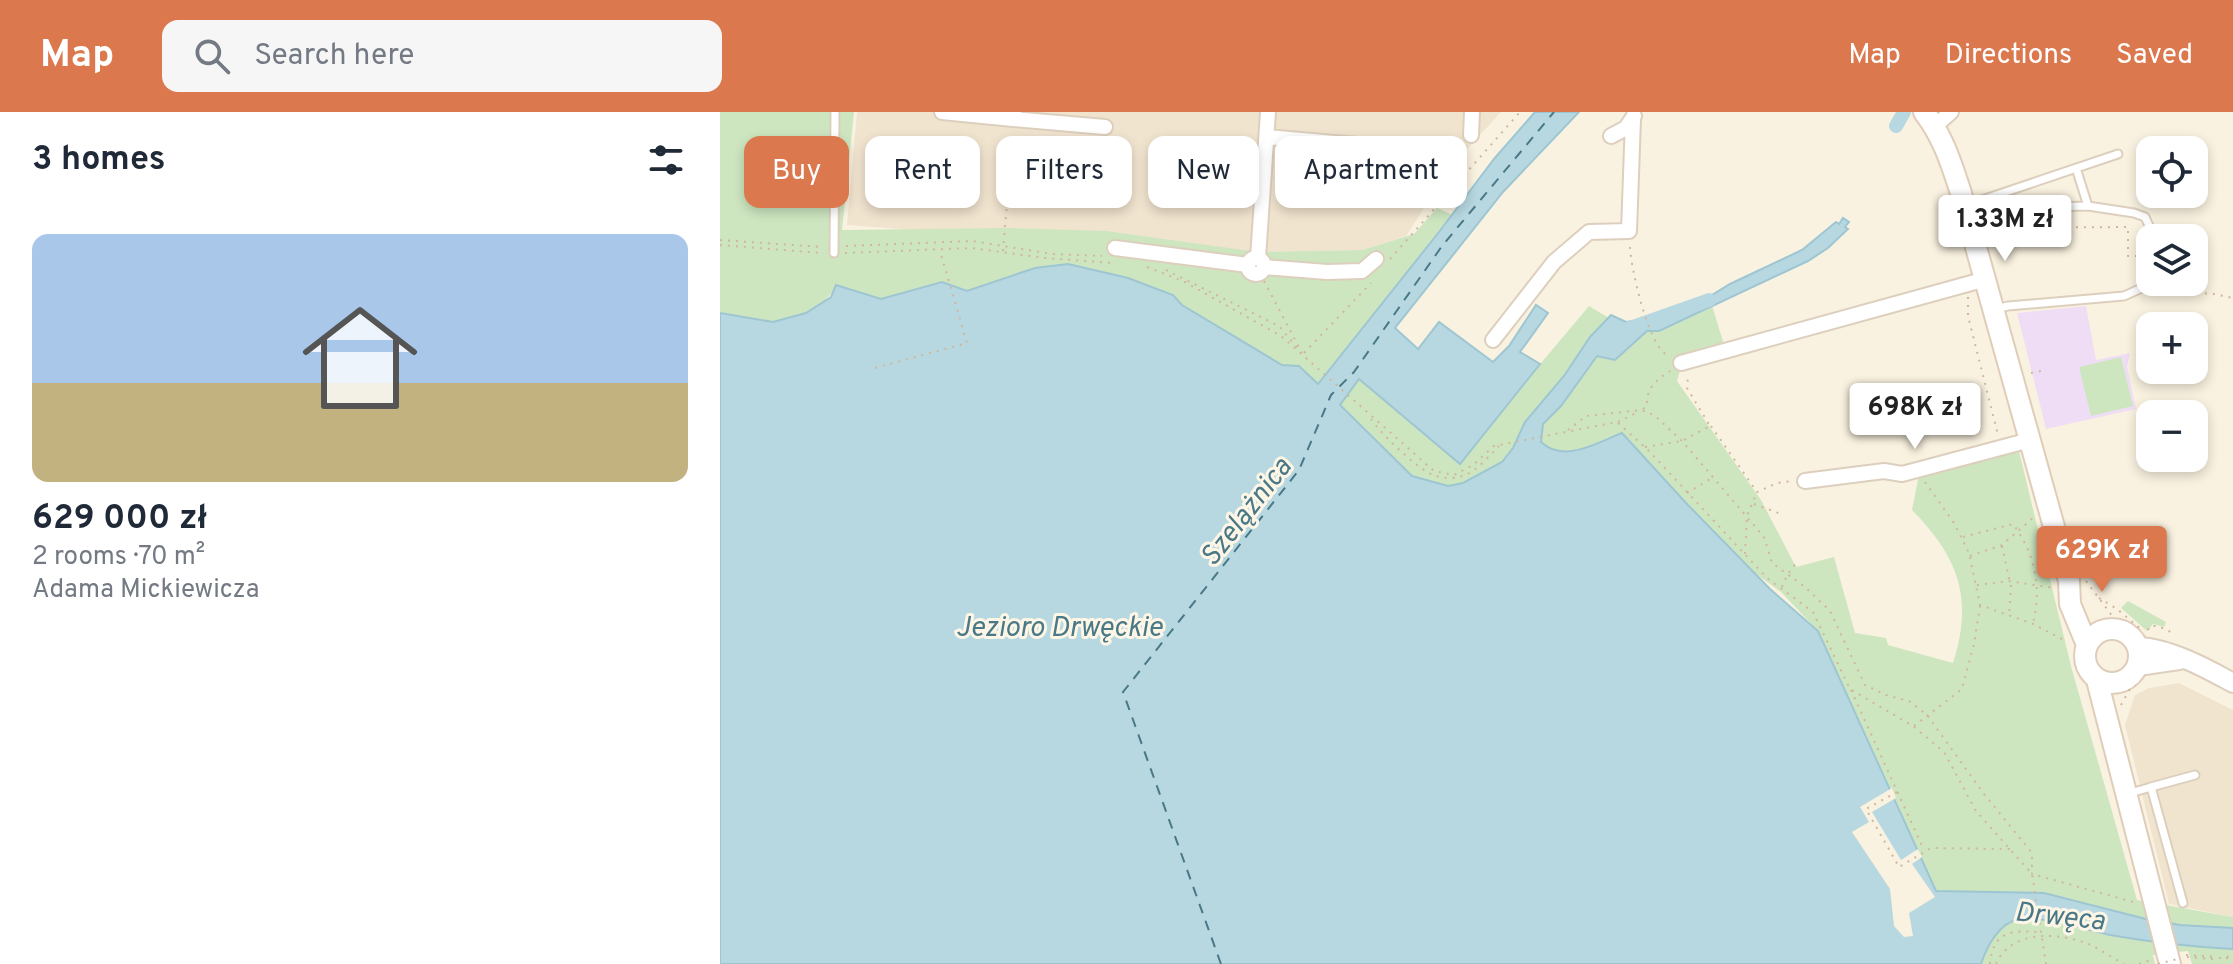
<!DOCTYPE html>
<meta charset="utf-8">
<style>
:root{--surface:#fff;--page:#f6f6f7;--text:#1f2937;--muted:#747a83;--line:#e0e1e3;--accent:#dc784d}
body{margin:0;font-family:Overpass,sans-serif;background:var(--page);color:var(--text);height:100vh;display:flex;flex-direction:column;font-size:30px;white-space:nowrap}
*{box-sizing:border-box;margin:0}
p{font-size:26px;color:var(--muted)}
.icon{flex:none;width:44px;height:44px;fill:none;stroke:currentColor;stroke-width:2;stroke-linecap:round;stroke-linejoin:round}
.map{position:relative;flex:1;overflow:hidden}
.sheet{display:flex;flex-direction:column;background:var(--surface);width:720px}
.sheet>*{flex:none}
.top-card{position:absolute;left:24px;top:24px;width:760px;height:72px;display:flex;gap:16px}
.tools{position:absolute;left:1416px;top:24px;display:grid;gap:16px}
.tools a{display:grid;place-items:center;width:72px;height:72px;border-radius:16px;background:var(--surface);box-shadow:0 4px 12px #0003;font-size:40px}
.price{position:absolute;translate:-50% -68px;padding:0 18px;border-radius:8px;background:#fff;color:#222;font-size:26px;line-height:52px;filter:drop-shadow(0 2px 4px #0008)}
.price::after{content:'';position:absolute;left:50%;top:48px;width:24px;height:18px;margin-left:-12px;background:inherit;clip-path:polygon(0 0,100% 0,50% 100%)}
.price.on{background:var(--accent);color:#fff}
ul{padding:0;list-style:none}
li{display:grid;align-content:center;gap:16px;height:424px;padding:0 32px}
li+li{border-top:2px solid var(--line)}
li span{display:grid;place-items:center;height:248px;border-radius:16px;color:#555}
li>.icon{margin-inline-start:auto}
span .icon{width:144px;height:144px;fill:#fffc;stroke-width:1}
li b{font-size:34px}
h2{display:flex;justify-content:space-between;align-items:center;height:96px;padding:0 32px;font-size:34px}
.chip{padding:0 28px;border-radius:16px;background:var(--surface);box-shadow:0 4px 12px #0003;font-size:28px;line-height:72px}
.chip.on{background:var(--accent);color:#fff}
header{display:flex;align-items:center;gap:48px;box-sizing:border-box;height:112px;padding:0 40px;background:var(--accent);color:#fff}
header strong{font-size:38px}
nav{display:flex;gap:44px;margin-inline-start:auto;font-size:28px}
.search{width:560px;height:72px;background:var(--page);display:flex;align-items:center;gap:20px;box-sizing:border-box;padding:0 28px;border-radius:16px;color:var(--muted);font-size:30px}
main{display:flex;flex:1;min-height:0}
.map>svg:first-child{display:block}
</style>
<header>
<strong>Map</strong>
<div class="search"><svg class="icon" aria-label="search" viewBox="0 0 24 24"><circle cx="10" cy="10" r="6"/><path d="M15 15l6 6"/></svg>Search here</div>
<nav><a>Map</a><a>Directions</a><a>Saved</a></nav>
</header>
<main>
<section class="sheet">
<h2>3 homes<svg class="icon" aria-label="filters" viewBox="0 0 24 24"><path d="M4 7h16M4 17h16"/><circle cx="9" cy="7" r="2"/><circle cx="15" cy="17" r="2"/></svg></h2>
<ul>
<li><span style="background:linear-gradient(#a9c7e8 60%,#c2b280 0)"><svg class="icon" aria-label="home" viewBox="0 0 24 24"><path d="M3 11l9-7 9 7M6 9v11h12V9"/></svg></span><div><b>629 000 zł</b><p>2 rooms · 70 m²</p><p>Adama Mickiewicza</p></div></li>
</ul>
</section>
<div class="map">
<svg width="1513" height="852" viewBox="0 0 1513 852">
<rect width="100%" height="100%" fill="#faf2e0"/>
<!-- residential -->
<path fill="#f1e4cf" d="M137 0H781L730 56 686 124 642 138 502 141 127 113Z
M1459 571 1513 598V805L1449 792 1405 613 1415 583 1429 576Z"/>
<!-- education -->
<path fill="#efddf6" d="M1366 194 1376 248 1410 241 1407 255 1416 297 1326 317 1297 201Z"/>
<!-- green -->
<path fill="#cde6c0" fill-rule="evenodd" d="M0 0H134L122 118 287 116 386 119 538 140 642 138 694 122 717 96 744 108 634 260 757 327 869 194 907 217 990 187 1006 239 962 251 957 269 1041 388 1076 455 1114 445 1135 521 1166 526 1168 533 1233 551C1254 485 1238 445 1192 398L1200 357 1297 331 1351 554 1417 788 1513 805V852H1472L1468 839 1433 843 1435 852H0L579 254 562 253 462 193 453 183 408 166 348 152 315 156 247 179 221 170 161 187 116 173C106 195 75 210 51 209 35 209 16 203 0 201ZM902 321 966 391 1032 459 1061 480 1098 519 1182 701Z
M1401 245 1413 294 1371 304 1359 255Z
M1408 489 1446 510 1444 515 1433 512 1427 519 1401 496Z"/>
<!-- water -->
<path fill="#b7d8e1" stroke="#9ec6d2" stroke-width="2" d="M815 0H859L783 80 675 216 698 237 719 210 773 250 789 234 816 193 828 201 800 240 820 252 740 352 639 267 620 293 692 364 728 374 743 371 782 350 793 336 805 310 844 264 870 225 891 203 906 210 922 208 925 214 966 199 1010 172 1082 138 1116 110 1119 112 1123 106 1129 110 1125 115 1128 117 1108 136 1088 149 939 219H927L895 248 877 244 841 294 823 312 821 330C844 352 878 330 902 321L966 391 1050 477 1098 519 1216 779 1324 781 1426 807 1460 813 1513 816V837C1473 835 1430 830 1390 823 1367 818 1321 803 1299 807 1279 811 1267 834 1261 852H0V201L53 210 86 201 111 185 116 173 161 187 222 170 247 179 315 156 348 152 408 166 453 183 462 193 562 253 579 254 598 272 719 120 774 47Z"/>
<!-- pier -->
<path fill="#faf2e0" d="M1172 676 1176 686 1152 700 1181 748 1198 737 1202 745 1192 752 1215 785 1189 801 1193 824 1184 825 1174 814 1170 777 1132 720 1149 710 1140 695Z"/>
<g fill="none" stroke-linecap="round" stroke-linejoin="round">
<!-- canal -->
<path stroke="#b7d8e1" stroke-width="14" d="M1176 14 1184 0
M907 217 989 188"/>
<!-- ferry -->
<path stroke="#497887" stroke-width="2" stroke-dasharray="10 8" stroke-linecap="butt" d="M501 852 403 580 579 358 611 283 634 260 722 134 834 0"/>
<defs>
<path id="service" d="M1356 56 1368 94 1414 101 1425 105 1430 116V126
M1247 93 1398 42
M1330 95 1368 94
M114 141 115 0
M1275 197 1288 194 1404 184 1424 175 1430 168
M1431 675 1475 663
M1407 682 1431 675 1463 791"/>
<path id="minor" d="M222 0 293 7 294 0
M293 7 385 15
M1215 14 1231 0
M751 23 752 0
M891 24 906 16 914 4
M547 25 637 33
M395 136 528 153
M528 154a8 8 0 1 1 16 0a8 8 0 1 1-16 0Z
M538 146 548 0
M544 155 607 160 642 159 656 147
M773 228 834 150 869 120 909 119 913 7
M961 251 1266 167
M1085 369 1164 359 1182 362 1310 328"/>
<path id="tertiary" d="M1418 535C1449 536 1486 556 1513 571
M1418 554 1459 548"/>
<path id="secondary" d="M1204 0C1222 23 1231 50 1240 78L1336 422 1349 469 1350 492 1367 533
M1365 544a27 27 0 1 1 54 0a27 27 0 1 1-54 0Z
M1377 568 1450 852"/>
</defs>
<!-- service casing -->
<use href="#service" stroke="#ddcfbd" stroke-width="11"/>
<!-- minor casing -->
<use href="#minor" stroke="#ddcfbd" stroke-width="18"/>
<!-- tertiary casing -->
<use href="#tertiary" stroke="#ddcfbd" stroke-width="22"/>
<!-- secondary casing -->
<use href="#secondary" stroke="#dfcdb9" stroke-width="24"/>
<!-- path -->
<path stroke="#d1b69e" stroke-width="2" stroke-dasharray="2 6" stroke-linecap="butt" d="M1268 116 1408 115V144H1419
M0 128 103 135
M0 133 102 141
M126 134 252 129 333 142 382 144
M910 135C911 157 928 233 947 243
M283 139 293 21
M125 141 252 136 325 146 393 151
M670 147 800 0
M427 155 463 169 561 224 714 359 734 363 753 353 774 334 897 310 929 339 1047 466 1093 500 1130 577 1193 614 1224 640 1256 699 1312 762 1326 852
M446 158 559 214 579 238
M544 169 582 241
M1437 178 1494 182 1513 186
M1248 185V204L1278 323
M584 241 651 171
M155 256 247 231 220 139
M1311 261 1326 258
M923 297 927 294C926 276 936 268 950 259
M651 307C662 323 695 355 713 363 723 367 736 367 745 363 758 358 769 344 779 334
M898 310 918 300
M991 314 1037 380 1057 371 1073 369
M848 318 866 304 921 298 934 303 962 329 1044 425 1052 451 1085 475 1110 499 1145 573 1166 583 1189 589 1207 603 1264 682 1312 741V762L1417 791
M925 335 962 329 990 314 967 276 968 264
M1205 370 1234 411 1249 441 1260 493 1313 512 1344 528
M967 381 992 366
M1034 392 1061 402
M1243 425 1293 412C1315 442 1322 475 1313 511
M1282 434 1291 475 1289 503
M1025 442 1027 404 1037 380
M1250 444 1282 433 1314 405
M1366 469 1396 509 1418 519
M1257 473 1289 469 1334 476
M1062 475 1067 463 1077 450
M1379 486 1397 497 1422 518
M1428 518 1430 514H1438L1453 521
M1131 578 1203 736
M1401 593 1410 577 1419 570
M1194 614 1242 577 1254 532 1260 494
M1177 680 1146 697 1179 755 1211 736 1292 737
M1466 843 1496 845
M1467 845 1493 847 1513 844
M1506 846 1513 847
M1270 852C1273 819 1291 818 1320 820
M1276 852C1291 817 1340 820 1371 833 1382 839 1393 846 1404 852
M1419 852 1431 848"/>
<!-- service -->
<use href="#service" stroke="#fff" stroke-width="7"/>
<!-- minor -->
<use href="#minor" stroke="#fff" stroke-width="14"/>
<!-- tertiary -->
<use href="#tertiary" stroke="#fff" stroke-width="18"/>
<!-- secondary -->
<use href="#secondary" stroke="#fff" stroke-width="20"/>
<!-- path-bridge -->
<path stroke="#d1b69e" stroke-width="2" stroke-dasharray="2 6" stroke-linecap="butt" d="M1438 852 1461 846"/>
</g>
<g text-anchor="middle" stroke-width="6" stroke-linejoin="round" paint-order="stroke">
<!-- water labels -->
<g font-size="28" font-style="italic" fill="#497887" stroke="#fdf6e6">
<text transform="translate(525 399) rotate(-52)" y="10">Szelążnica</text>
<text x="339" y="524">Jezioro Drwęckie</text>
<text transform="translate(1340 803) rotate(6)" y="10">Drwęca</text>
</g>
</g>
</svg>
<div class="tools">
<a><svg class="icon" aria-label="locate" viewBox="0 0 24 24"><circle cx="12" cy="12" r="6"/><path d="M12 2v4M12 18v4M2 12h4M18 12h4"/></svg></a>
<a><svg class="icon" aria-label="layers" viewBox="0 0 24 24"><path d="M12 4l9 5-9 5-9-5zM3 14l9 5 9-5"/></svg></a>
<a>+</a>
<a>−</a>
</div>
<b class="price" style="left:1285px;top:151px">1.33M zł</b>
<b class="price" style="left:1195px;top:339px">698K zł</b>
<b class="price on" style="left:1382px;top:482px">629K zł</b>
<div class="top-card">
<a class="chip on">Buy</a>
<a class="chip">Rent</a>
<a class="chip">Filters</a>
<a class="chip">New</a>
<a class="chip">Apartment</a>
</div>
</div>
</main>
